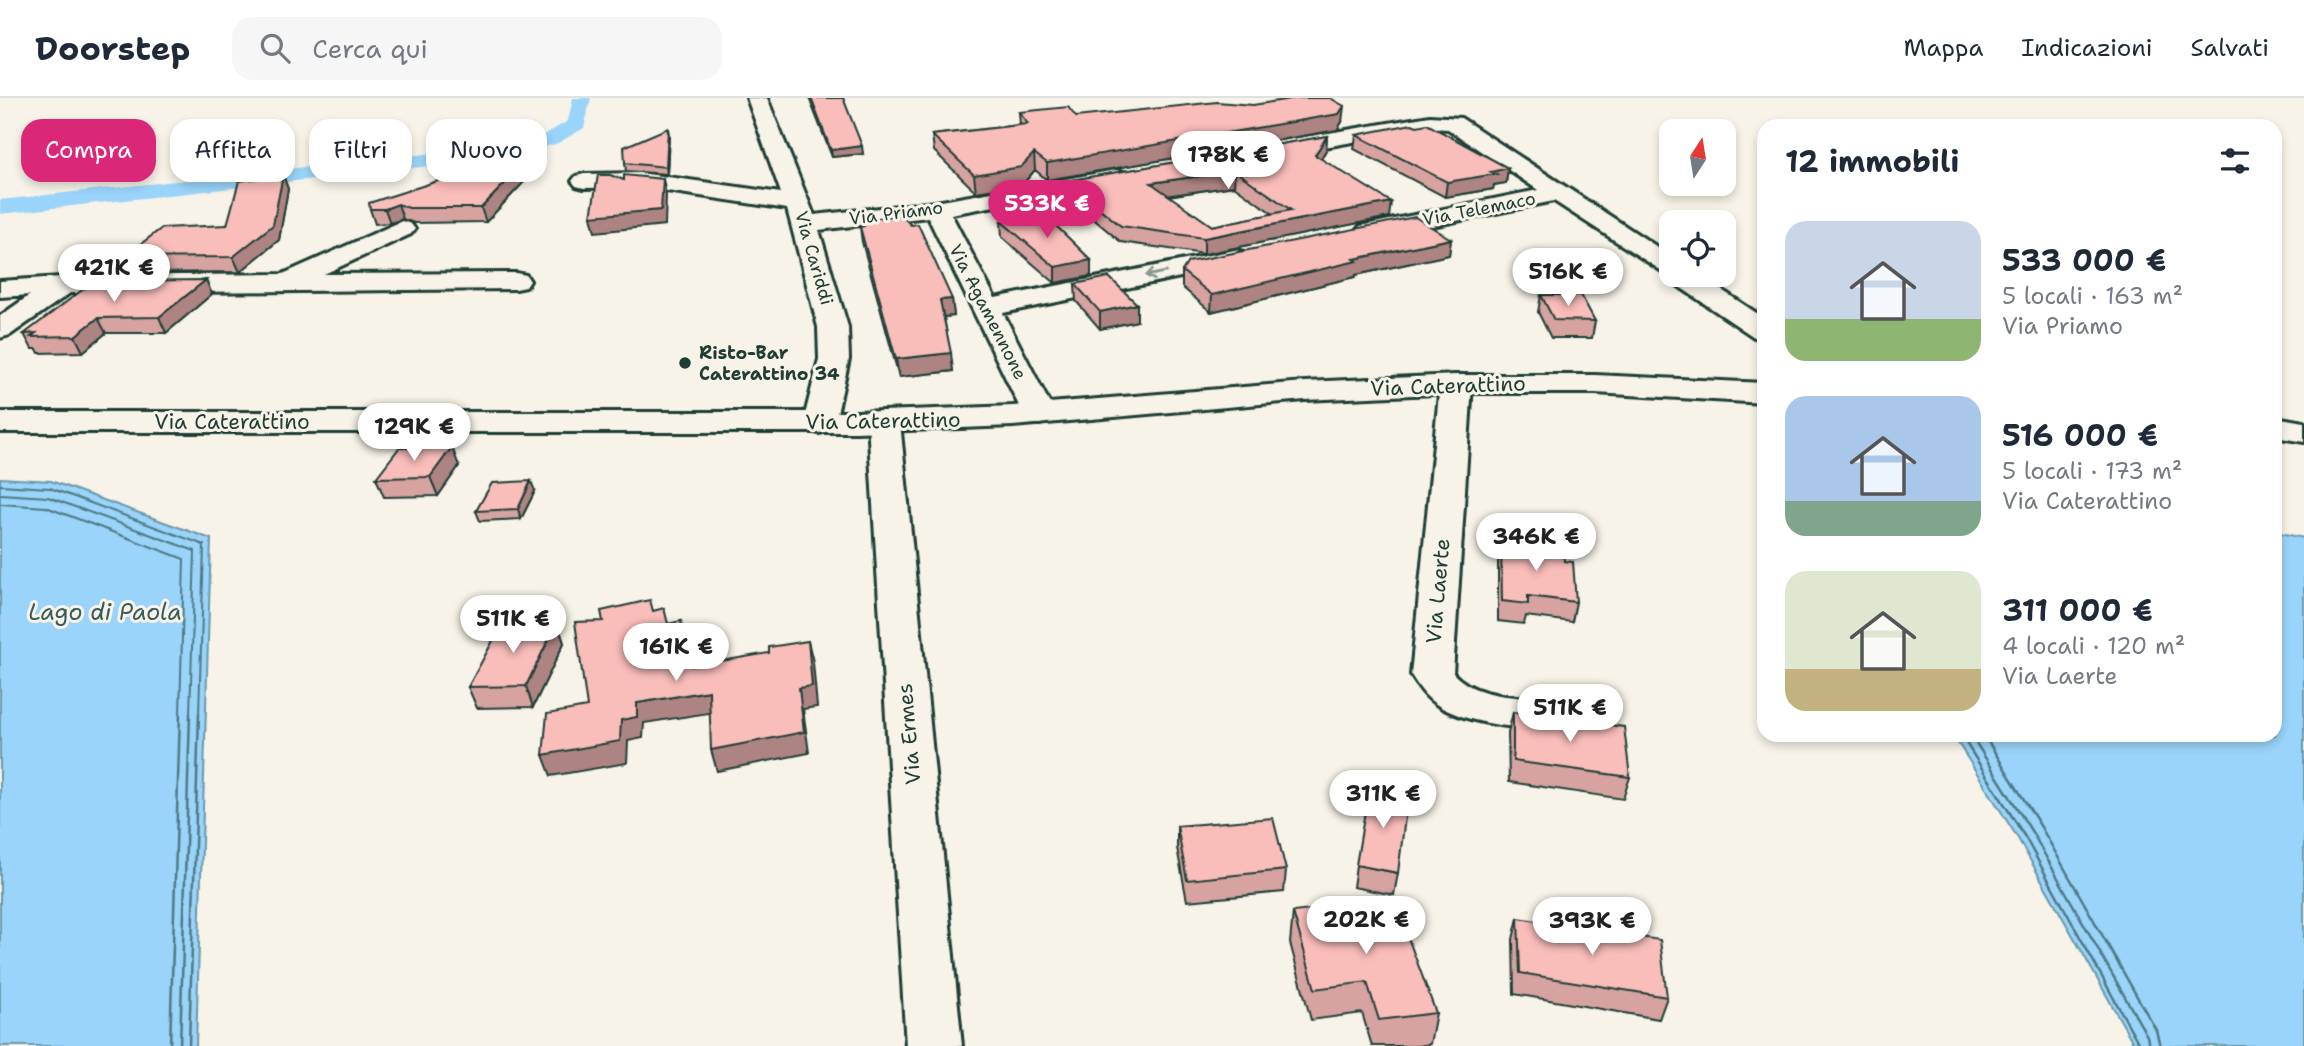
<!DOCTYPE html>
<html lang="it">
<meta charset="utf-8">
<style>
:root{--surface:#fff;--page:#f6f6f7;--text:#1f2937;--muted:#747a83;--line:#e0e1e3;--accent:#db2777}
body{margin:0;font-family:"Shantell Sans",sans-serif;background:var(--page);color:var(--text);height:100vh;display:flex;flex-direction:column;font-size:26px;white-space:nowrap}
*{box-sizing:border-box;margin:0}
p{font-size:23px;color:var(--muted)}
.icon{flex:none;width:38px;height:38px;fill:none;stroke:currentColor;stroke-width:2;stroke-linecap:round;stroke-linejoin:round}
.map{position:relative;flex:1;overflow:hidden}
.side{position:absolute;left:1757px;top:21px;width:525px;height:623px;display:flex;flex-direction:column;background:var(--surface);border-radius:21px;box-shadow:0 4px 10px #0003}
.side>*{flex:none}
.hud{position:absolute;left:21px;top:21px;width:665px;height:63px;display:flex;gap:14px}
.needle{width:46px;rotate:12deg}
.fabs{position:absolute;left:1659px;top:21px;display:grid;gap:14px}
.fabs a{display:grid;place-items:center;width:77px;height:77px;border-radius:14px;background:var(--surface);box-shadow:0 4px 10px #0003;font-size:35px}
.price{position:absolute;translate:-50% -60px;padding:0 16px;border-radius:24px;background:#fff;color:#222;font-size:23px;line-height:46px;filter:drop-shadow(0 2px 4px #0008)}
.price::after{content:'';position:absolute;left:50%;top:42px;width:21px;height:16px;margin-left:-10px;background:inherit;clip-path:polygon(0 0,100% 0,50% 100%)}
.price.selected{background:var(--accent);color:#fff}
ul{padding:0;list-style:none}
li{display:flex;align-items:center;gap:21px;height:175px;padding:0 28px}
li span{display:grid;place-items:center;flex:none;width:196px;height:140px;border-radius:21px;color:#555}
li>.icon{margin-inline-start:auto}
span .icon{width:84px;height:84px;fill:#fffc;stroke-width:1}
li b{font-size:30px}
h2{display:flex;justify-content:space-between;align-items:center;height:84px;padding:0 28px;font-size:30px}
.tag{padding:0 24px;border-radius:21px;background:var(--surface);box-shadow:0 4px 10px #0003;font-size:24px;line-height:63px}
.tag.selected{background:var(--accent);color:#fff}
header{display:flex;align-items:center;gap:42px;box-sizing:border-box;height:98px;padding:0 35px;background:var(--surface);border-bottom:2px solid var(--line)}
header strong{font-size:33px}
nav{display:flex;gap:38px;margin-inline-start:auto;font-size:24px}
.search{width:490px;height:63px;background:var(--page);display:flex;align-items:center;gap:18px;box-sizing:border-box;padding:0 24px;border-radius:21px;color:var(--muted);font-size:26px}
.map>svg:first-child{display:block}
</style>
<header>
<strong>Doorstep</strong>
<div class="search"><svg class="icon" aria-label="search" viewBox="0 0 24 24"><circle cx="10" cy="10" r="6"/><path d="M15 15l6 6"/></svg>Cerca qui</div>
<nav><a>Mappa</a><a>Indicazioni</a><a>Salvati</a></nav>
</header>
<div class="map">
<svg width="2304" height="948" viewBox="0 0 2304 948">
<rect width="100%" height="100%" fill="#f7f3e8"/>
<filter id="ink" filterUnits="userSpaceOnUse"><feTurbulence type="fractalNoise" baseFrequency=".0143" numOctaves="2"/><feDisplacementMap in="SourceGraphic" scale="14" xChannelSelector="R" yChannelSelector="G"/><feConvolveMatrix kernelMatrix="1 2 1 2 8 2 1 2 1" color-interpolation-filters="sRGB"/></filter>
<g filter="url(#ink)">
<!-- water -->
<path fill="#9ad4fa" stroke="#6998ab" stroke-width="2" d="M0 380 51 383 211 441 196 948H0Z
M2275 434 2304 440V948H2135L2019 742 1953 637H2275Z"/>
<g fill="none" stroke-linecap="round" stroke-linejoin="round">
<!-- shore-far1 -->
<path stroke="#507983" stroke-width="2" d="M0 387 50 390 204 447 199 616
M0 396 48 399 195 453 190 616
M0 406 46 409 184 461 180 616"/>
<!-- shore -->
<path stroke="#507983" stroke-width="2.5" d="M1961 637 2025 739 2140 948
M1971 637 2032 734 2147 938 2149 948
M1984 637 2041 729 2156 932 2160 948
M170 948 180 615
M180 948 190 615
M189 948 199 615"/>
<!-- canal -->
<path fill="#9ad4fa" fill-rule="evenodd" d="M573 0H591L584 30 558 45 511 59 0 116V102L509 47 544 37 568 23Z"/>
<defs>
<path id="street" d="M747 0H767L814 117 936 104 1116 72 1124 74 1128 79 1124 84 1116 86 951 116 995 200 1235 152 1244 154 1248 160 1244 166 1235 168 1003 215 1055 316 1050 323 1039 326 1028 323 1023 316 928 119 819 132 848 229 849 261 835 325 831 332 819 335 807 332 803 325 819 261 818 229 787 111 640 89 584 90 576 88 572 83 576 78 584 76 640 75 781 95Z
M1430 18 1461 20 1671 158V177H1699L1764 220V242L1754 239 1671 183 1668 177 1554 103 1369 141 1360 138 1356 133 1360 128 1538 92 1448 31 1430 30 1275 58 1267 56 1264 51 1267 46 1275 44Z
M402 123 411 126 415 131 411 136 324 176 516 175 526 177 530 183 526 189 516 191 70 195 10 237 0 240V218L30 197 0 199V183L76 178 283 176Z
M1456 277 1467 279 1472 286 1453 575C1479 604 1525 596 1560 605L1566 616 1560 627C1529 635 1463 625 1436 606 1425 599 1418 588 1411 577L1440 286 1445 279Z
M884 314 896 317 900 324 962 948H906L868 324 872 317Z"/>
<path id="secondary" d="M1456 277H1595L1764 285V305L1595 295H1456L1305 302 1013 328 857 334H0V314H857L1013 308 1305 284Z
M2275 319 2304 324V344L2275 339Z"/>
</defs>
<!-- street casing -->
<use href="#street" stroke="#1f3d34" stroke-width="6"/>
<!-- secondary casing -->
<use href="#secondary" stroke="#1f3d34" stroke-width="6"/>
<!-- street -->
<use href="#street" fill="#f7f3e8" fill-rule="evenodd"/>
<!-- secondary -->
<use href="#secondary" fill="#f7f3e8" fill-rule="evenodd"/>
</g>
<!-- wall -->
<path fill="#d6a3a0" stroke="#1f3d34" stroke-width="2" fill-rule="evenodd" d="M809 0H843L863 56 832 59Z
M1019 14 1076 19 1342 24 1337 32 1047 82 1035 72 1022 87 976 94 934 53 932 37 1020 27Z
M669 37 667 76 626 73 625 65Z
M1356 37 1508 70 1506 85 1494 87 1493 91 1445 99 1354 51Z
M1327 38 1326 52 1321 61 1389 119 1204 156 1121 144 1066 98V83ZM1234 88 1273 116 1212 128 1168 98Z
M542 65 486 124 414 125 403 121 390 125 375 126 370 111Z
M283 77 288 91 279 142 240 174 130 175 122 160 227 127Z
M861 122 952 201 954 218 944 219 953 273 899 279 862 144 860 129 862 128Z
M1001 123 1091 162V178L1055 185 1002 139Z
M1451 141 1449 157 1356 177 1355 179 1211 214 1182 189V173Z
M1075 186 1137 223 1100 231 1076 203Z
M212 196 166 235H106L83 254 39 255 37 251H32L24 236Z
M1541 197 1595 223 1592 240H1551L1538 214Z
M459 368 438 398 384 399 376 380Z
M535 393 521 421 480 423 476 413Z
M1526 443 1564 463 1576 504 1572 524 1526 518 1524 526 1498 523V464L1501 444 1525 446Z
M557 524 564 545 533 609 477 610 468 589Z
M1513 614 1630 679 1623 701 1509 684 1508 635Z
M1177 728 1286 772 1284 794 1187 803 1177 750Z
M1356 767 1398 775 1394 797 1353 789Z
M1293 814 1436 915 1430 946 1418 948H1372L1362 915 1311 922 1290 845Z
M1518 820 1667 899 1659 921 1514 896 1513 841Z"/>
<!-- shaded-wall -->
<path fill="#ae8482" stroke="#1f3d34" stroke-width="2" d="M1344 8 1342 24 1337 32 1047 82V65Z
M668 30 669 37 667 76 666 69Z
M1327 38 1326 52 1314 72 1315 57Z
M862 48 863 56 832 59 831 52Z
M538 51 542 65 486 124 481 110Z
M1034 55 1035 72 1022 87 976 94 974 77Z
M1508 70 1506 85 1494 87 1493 91 1445 99 1447 84Z
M1235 73 1234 88 1151 100V85Z
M283 77 288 91 279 142 240 174 233 159Z
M663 81 666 96 665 127 595 134 591 118Z
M1391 104 1389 119 1204 156V140Z
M398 106 403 121 390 125 385 111Z
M1451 141 1449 157 1356 177 1355 179 1211 214 1212 197 1354 161Z
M1091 162V178L1055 185V169Z
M206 182 212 196 166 235 159 219Z
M952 201 954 218 942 219 940 202Z
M1137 206V223L1100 231V214Z
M98 220 106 235 83 254 75 238Z
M951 255 953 273 899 279 896 261Z
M452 349 459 368 438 398 430 379Z
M531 383 535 393 521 421 518 411Z
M557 524 564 545 533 609 526 588Z
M808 543 813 564 817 609 803 611 809 655 717 673 711 652 799 590Z
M709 593 715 614 644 625 643 640 628 643 627 665 551 678 543 657 621 622 637 605Z"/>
<!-- building -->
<path fill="#f9bdba" stroke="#1f3d34" stroke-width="2" fill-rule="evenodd" d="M811 0H843L862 48 831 52Z
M1297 0H1330L1344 8 1339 16 1047 65 1034 55 1021 69 974 77 932 37 1028 26 1019 14 1068 9 1076 19 1217 4 1253 7Z
M1412 26 1417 28 1427 26 1508 70 1491 74 1496 76 1447 84 1356 37Z
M668 30 666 69 625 65 624 49Z
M1327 38 1315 57 1391 104 1204 140 1121 128 1066 83ZM1235 73 1291 112 1212 128 1151 85Z
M538 51 481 110H409L398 106 385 111H370L369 105Z
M283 77 273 127 233 159 122 160 162 130 227 127 239 83Z
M598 77H610L624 82V77L663 81 661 112 591 118Z
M1043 115 1091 162 1055 169 1001 123Z
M901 117 911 127 918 126 952 201 940 202 951 255 896 261 860 129 864 128 861 122Z
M1415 119 1451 141 1354 161 1357 163 1212 197 1182 173 1188 164Z
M1109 179 1137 206 1100 214 1075 186Z
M206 182 159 219 98 220 75 238 31 239 36 235 24 236 94 183Z
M1541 197H1581L1595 223 1554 222Z
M452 349 430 379 376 380 399 350Z
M531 383 518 411 476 413 492 385Z
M1526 443 1563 447 1564 463 1573 464 1576 504 1528 498V506L1502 503 1501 444 1527 446Z
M650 502 653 513 664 510 668 526 681 523 691 568 769 555V549L808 543 812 588 799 590 804 634 711 652 709 593 637 605V619L621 622 620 643 543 657 547 616 587 609 575 524 603 523 601 513Z
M557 524 526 588 468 589 502 526Z
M1513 614 1624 629 1630 679 1513 663Z
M1369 689 1408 696 1398 775 1356 767Z
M1273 720 1286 772 1187 782 1177 728Z
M1394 802 1436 915 1379 922 1367 884 1315 891 1293 814Z
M1518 820 1660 842 1667 899 1520 875Z"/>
<!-- one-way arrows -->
<defs><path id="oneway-shaft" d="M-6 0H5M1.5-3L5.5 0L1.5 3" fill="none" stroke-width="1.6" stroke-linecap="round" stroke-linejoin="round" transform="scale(1.75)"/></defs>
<use stroke="#8b988e" href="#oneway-shaft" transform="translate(1156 176) rotate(169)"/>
</g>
<!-- markers -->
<circle fill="#1f3d34" stroke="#f7f3e8" stroke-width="2.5" cx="685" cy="265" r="7"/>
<g text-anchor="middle" stroke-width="6" stroke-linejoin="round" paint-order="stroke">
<!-- far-street labels -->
<g font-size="18" fill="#1f3d34" stroke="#f7f3e8">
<text transform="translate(1479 111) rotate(-11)" y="6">Via Telemaco</text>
<text transform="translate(896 115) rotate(-7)" y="6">Via Priamo</text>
<text transform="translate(814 160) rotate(74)" y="6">Via Cariddi</text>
<text transform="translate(988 214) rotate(63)" y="6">Via Agamennone</text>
</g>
<!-- far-poi labels -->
<g font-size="18" font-weight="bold" fill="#1f3d34" stroke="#f7f3e8" text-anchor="start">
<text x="699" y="261">Risto-Bar<tspan x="699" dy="21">Caterattino 34</tspan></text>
</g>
<!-- street labels -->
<g font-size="21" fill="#1f3d34" stroke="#f7f3e8">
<text transform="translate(1448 288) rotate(-2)" y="7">Via Caterattino</text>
<text transform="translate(883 323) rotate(-1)" y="7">Via Caterattino</text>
<text x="232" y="331">Via Caterattino</text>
<text transform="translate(1438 493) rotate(-85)" y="7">Via Laerte</text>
<text transform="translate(909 636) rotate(-95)" y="7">Via Ermes</text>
</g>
<!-- water labels -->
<g font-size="23" font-style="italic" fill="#385b5c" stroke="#f7f3e8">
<text x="105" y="522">Lago di Paola</text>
</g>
</g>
</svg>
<div class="fabs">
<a><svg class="needle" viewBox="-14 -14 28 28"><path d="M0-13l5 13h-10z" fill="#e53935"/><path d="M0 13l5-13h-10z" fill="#747a83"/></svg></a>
<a><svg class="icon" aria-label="locate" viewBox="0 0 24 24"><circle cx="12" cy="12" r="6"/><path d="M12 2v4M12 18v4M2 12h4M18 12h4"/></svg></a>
</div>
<b class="price" style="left:1228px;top:93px">178K €</b>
<b class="price selected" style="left:1047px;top:142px">533K €</b>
<b class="price" style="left:114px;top:206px">421K €</b>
<b class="price" style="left:1568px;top:210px">516K €</b>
<b class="price" style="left:414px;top:365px">129K €</b>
<b class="price" style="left:1536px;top:475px">346K €</b>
<b class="price" style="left:513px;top:557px">511K €</b>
<b class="price" style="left:676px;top:585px">161K €</b>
<b class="price" style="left:1570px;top:646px">511K €</b>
<b class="price" style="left:1383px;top:732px">311K €</b>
<b class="price" style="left:1366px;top:858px">202K €</b>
<b class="price" style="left:1592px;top:859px">393K €</b>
<div class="hud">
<a class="tag selected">Compra</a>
<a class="tag">Affitta</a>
<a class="tag">Filtri</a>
<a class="tag">Nuovo</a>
</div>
<section class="side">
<h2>12 immobili<svg class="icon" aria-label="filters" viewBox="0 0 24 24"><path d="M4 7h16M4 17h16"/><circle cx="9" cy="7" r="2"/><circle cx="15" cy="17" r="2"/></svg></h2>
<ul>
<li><span style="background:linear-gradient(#c9d6e8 70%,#8fb573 0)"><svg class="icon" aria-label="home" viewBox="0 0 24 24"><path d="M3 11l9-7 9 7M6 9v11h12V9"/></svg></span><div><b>533 000 €</b><p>5 locali · 163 m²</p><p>Via Priamo</p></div></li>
<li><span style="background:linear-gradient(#a9c7e8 75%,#7fa58c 0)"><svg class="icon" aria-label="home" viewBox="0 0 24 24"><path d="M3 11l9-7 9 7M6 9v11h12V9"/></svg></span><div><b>516 000 €</b><p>5 locali · 173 m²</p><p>Via Caterattino</p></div></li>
<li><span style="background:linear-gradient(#dfe7d0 70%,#c2b280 0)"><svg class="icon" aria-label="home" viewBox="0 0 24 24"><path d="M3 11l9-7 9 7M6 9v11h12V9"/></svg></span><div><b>311 000 €</b><p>4 locali · 120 m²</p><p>Via Laerte</p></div></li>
</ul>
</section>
</div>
